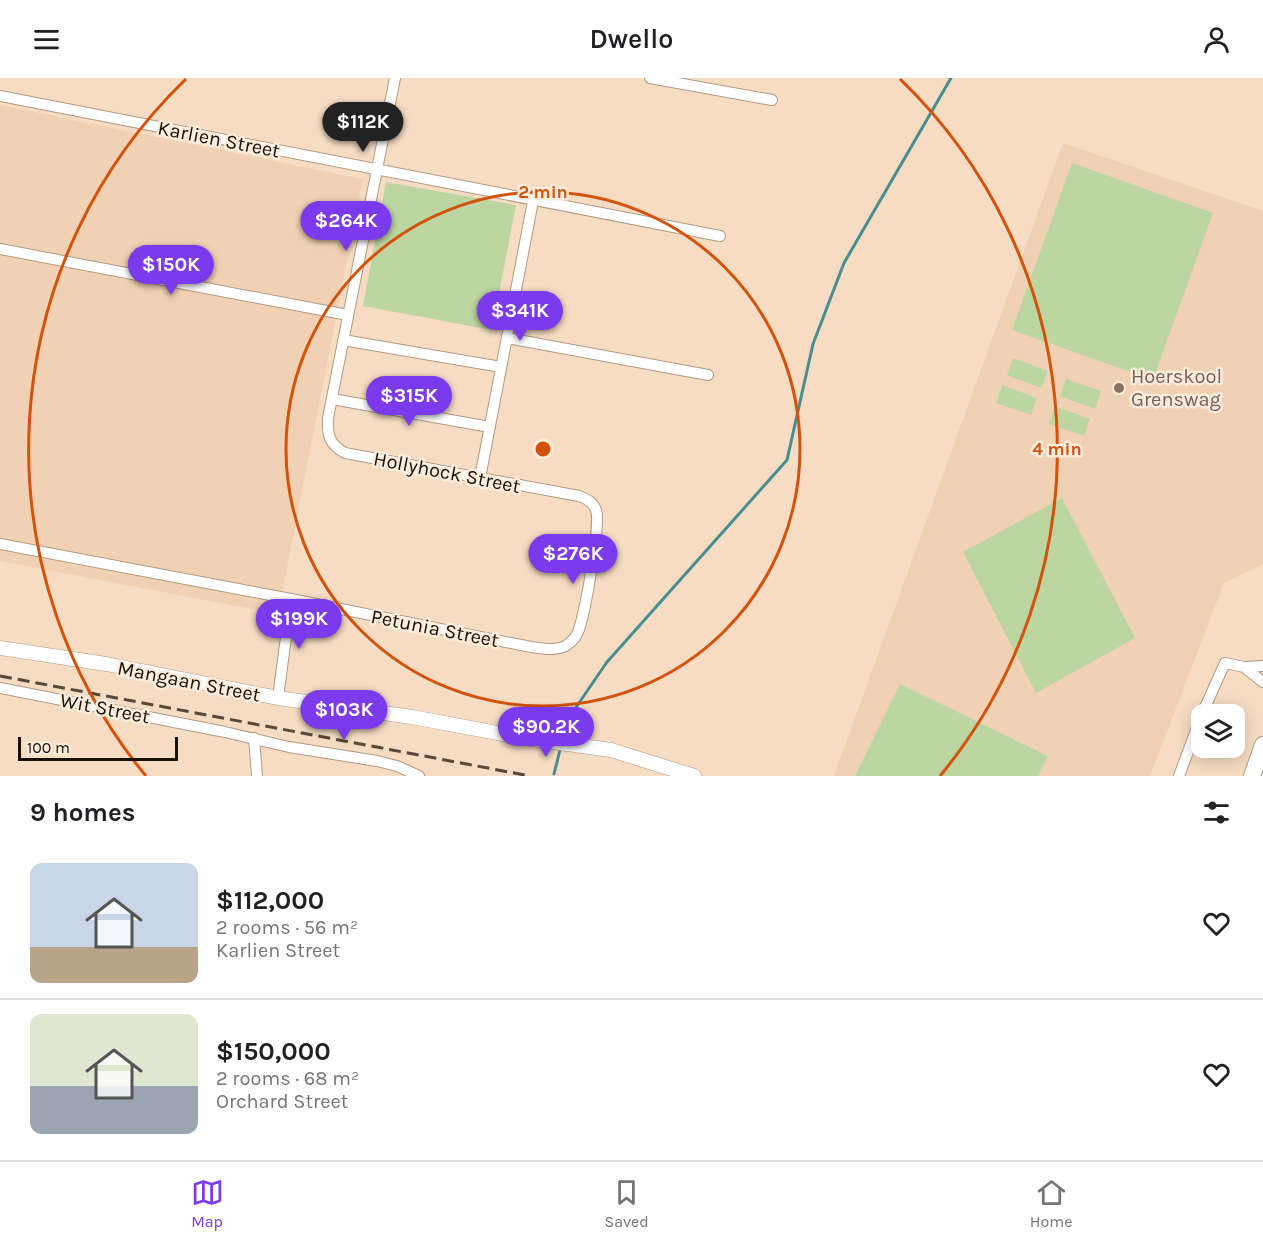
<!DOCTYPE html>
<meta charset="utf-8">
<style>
:root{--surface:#fff;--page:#f2f2f2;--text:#202124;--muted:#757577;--line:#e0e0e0;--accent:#7c3aed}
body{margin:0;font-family:Karla,sans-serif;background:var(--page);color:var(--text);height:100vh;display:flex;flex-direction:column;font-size:22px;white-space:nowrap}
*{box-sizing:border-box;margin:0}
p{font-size:20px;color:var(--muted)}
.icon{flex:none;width:33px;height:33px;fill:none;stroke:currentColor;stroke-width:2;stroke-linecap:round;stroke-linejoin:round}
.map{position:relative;height:698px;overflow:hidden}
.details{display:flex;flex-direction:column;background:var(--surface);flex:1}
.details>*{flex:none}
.controls{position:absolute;left:1191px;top:626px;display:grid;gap:12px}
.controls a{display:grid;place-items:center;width:54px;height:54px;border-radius:12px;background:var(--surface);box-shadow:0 3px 15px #0003;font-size:30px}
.scale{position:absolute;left:18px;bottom:15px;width:160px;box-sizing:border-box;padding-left:6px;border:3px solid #181007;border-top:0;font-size:16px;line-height:21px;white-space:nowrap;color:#181007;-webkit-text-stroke:4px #fbecdc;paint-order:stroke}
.price{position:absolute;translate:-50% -51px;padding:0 14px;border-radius:21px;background:var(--accent);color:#fff;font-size:20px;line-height:39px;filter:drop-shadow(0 2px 3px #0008)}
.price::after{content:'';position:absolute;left:50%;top:36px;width:18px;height:14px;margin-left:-9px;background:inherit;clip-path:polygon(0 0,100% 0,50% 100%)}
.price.current{background:#222;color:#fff}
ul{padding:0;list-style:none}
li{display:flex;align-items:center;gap:18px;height:150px;padding:0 30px}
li+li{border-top:2px solid var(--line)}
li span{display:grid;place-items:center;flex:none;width:168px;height:120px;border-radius:12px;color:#555}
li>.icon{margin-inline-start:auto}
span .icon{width:72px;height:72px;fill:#fffc;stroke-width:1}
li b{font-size:26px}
h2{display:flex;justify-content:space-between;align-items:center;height:72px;padding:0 30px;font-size:26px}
header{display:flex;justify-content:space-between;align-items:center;height:78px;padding:0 30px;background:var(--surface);font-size:27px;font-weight:600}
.tabs{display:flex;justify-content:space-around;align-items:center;height:84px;border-top:2px solid var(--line);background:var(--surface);font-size:16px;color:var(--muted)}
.tabs a{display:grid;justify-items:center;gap:3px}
.tabs .current{color:var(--accent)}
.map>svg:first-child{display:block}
</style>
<header><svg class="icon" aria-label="menu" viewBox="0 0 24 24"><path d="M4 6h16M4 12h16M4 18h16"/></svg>Dwello<svg class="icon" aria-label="person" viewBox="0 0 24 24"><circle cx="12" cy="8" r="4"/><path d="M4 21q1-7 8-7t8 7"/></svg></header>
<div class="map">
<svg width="1263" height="698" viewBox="0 0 1263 698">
<rect width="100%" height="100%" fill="#f6dcc3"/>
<!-- built -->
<path fill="#f1d1b3" d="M0 27 363 101 278 536 0 483Z
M1063 65 1263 133V486L1224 505 1150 698H834Z"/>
<!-- green -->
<path fill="#bcd5a1" d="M1072 85 1213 135 1153 302 1012 252Z
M386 104 516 127 492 252 363 228Z
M1013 280 1048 293 1041 310 1007 297Z
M1066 301 1101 313 1095 331 1060 318Z
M1002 307 1037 320 1031 337 996 325Z
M1055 328 1090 341 1084 358 1049 346Z
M1062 420 1135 560 1036 615 963 474Z
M900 606 1048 678 1038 698H855Z"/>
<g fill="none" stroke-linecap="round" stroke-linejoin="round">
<!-- stream -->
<path stroke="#488e90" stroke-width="3" d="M563 662 568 641 607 584 787 382 813 266 844 185 951 0
M554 696 561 668"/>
<defs>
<path id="minor" d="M650 0 772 22
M0 18 720 158
M0 171 348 237
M507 260 708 297
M343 262 501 289
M332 321 490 349
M480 400 533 123
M0 466 291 521 526 568C538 570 557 574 567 567 571 564 575 560 577 556 584 544 601 445 596 432 593 424 587 421 579 418L345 375C329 366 327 357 328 340L395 0
M1244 589 1263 604
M0 610 225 654 289 669 377 683 397 688 419 698
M278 620 291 521
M1202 636 1225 585 1244 589 1263 588
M254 660 257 698
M1179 698 1202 636"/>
<path id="tertiary" d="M0 570 106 586 278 620 412 639 524 660 611 672 694 698"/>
<path id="secondary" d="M1252 698 1263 667"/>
</defs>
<!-- minor casing -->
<use href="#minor" stroke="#b29a82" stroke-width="12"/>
<!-- tertiary casing -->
<use href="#tertiary" stroke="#b29a82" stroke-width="15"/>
<!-- secondary casing -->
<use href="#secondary" stroke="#b29a82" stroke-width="18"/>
<!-- minor -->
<use href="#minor" stroke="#fff" stroke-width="10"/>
<!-- tertiary -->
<use href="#tertiary" stroke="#fff" stroke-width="14"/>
<!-- secondary -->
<use href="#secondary" stroke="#fff" stroke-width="16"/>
<!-- rail -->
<path stroke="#56493c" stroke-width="3" stroke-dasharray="12 6" stroke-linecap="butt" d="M0 598 530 698"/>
</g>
<!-- distance rings -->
<g fill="none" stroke="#d3520c" stroke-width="3">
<circle cx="543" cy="371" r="257"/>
<path d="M146 698A514 514 0 0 1 186 1M900 1A514 514 0 0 1 940 698"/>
</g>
<!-- markers -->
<circle fill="#8d6e63" stroke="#fbecdc" stroke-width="2" cx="1119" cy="310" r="6"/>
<g text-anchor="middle" stroke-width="5" stroke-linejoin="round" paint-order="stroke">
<!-- street labels -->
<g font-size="20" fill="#181007" stroke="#fbecdc">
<text transform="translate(219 61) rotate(11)" y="7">Karlien Street</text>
<text transform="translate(447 394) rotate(11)" y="7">Hollyhock Street</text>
<text transform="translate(435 550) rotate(11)" y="7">Petunia Street</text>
<text transform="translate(189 603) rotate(11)" y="7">Mangaan Street</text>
<text transform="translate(105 630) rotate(11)" y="7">Wit Street</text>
</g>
<!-- education labels -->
<g font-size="20" fill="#785e54" stroke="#fbecdc" text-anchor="start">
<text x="1131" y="305">Hoerskool<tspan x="1131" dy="23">Grenswag</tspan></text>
</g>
</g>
<circle cx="543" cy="371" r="9" fill="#d3520c" stroke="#fbecdc" stroke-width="3"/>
<g font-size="18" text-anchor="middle" font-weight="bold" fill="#d3520c" stroke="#fbecdc" stroke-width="5" stroke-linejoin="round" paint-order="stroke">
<text x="543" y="120">2 min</text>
<text x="1057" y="377">4 min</text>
</g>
</svg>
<div class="controls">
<a><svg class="icon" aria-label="layers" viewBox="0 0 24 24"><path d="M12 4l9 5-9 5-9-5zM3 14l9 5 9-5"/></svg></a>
</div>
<div class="scale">100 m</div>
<b class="price current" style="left:363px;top:75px">$112K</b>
<b class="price" style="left:346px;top:174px">$264K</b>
<b class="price" style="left:171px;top:218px">$150K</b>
<b class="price" style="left:520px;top:264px">$341K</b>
<b class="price" style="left:409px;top:349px">$315K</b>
<b class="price" style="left:573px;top:507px">$276K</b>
<b class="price" style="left:299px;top:572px">$199K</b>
<b class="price" style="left:344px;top:663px">$103K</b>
<b class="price" style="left:546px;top:680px">$90.2K</b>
</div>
<section class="details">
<h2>9 homes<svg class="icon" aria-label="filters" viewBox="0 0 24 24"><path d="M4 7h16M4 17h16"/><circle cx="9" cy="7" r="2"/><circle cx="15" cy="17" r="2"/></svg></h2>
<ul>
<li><span style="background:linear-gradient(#c9d6e8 70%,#b9a48a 0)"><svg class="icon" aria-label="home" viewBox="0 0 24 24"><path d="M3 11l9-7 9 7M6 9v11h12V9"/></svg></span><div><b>$112,000</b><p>2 rooms · 56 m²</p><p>Karlien Street</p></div><svg class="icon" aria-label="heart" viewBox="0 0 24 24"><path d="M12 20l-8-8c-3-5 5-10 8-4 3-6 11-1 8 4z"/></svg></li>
<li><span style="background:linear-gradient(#dfe7d0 60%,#9aa5b1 0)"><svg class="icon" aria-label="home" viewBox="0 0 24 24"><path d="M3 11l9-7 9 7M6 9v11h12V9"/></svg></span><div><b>$150,000</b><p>2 rooms · 68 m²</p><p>Orchard Street</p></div><svg class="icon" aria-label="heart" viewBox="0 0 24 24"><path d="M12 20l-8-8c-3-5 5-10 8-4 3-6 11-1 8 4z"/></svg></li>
</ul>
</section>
<nav class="tabs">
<a class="current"><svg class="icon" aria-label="map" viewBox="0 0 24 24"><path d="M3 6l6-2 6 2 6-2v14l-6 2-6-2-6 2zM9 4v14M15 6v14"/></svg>Map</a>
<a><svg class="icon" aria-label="saved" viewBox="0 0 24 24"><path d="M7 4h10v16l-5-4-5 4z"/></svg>Saved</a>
<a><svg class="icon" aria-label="home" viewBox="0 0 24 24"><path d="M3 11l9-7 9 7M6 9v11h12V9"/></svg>Home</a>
</nav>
